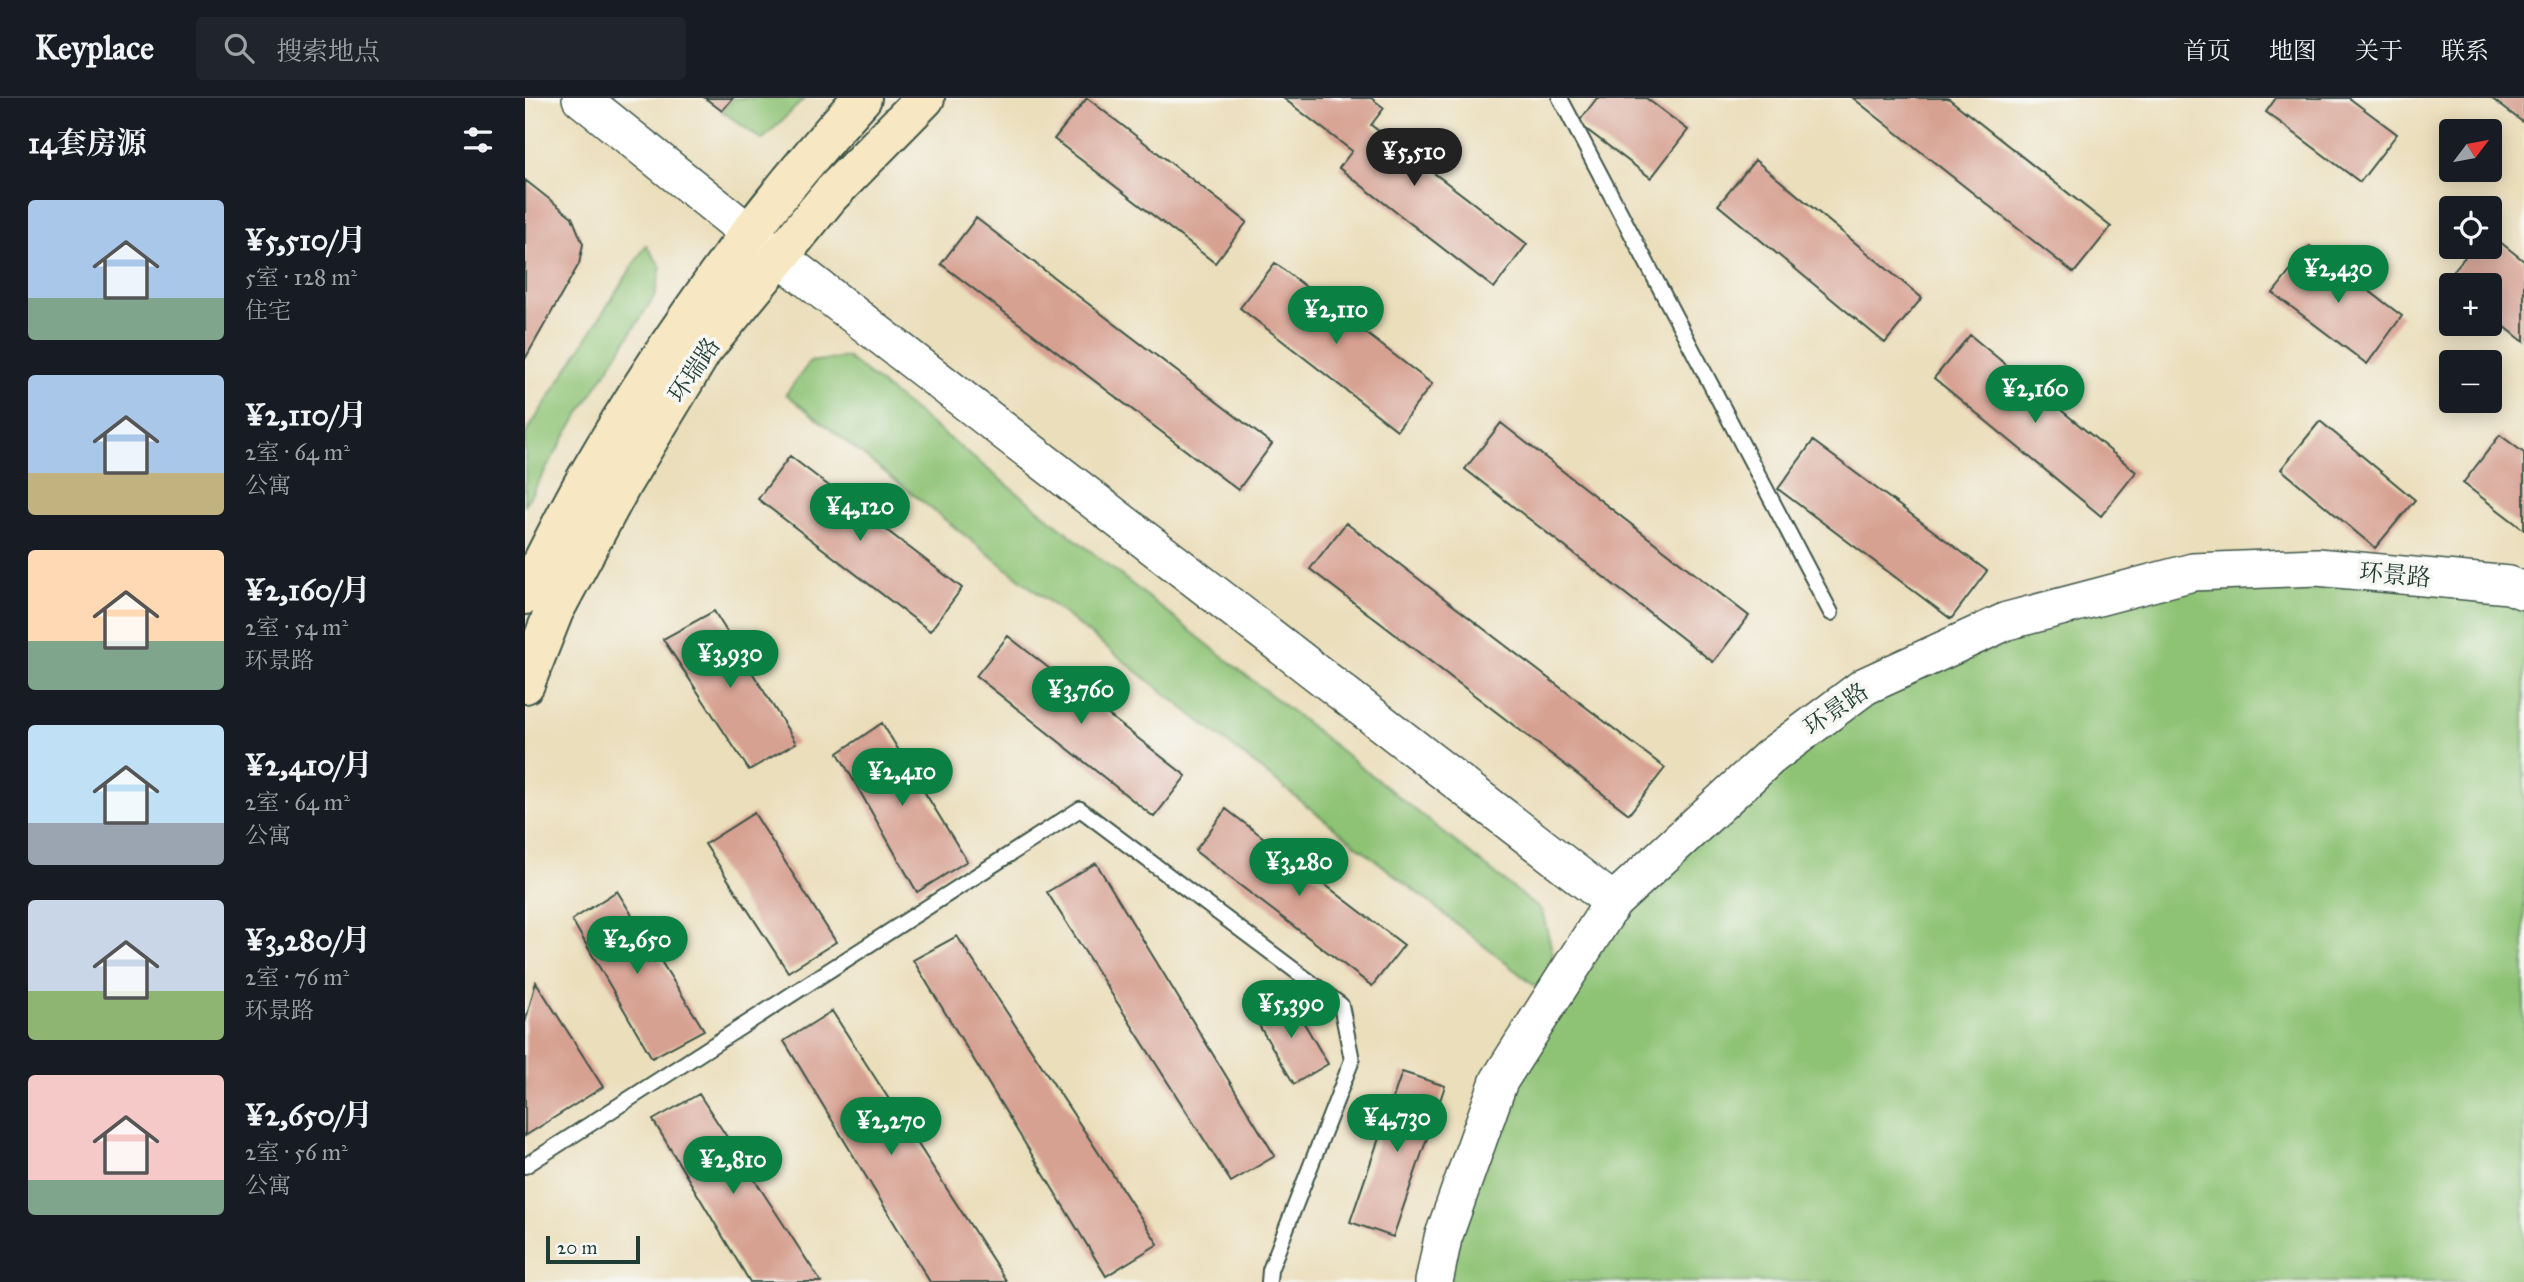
<!DOCTYPE html>
<html lang="zh">
<meta charset="utf-8">
<style>
:root{--surface:#171b24;--page:#20242c;--text:#f1f3f6;--muted:#9ea1a6;--line:#363941;--accent:#0b8043}
body{margin:0;font-family:"IM FELL Great Primer","Noto Serif SC",serif;background:var(--page);color:var(--text);height:100vh;display:flex;flex-direction:column;font-size:26px;white-space:nowrap}
*{box-sizing:border-box;margin:0}
p{font-size:23px;color:var(--muted)}
.icon{flex:none;width:38px;height:38px;fill:none;stroke:currentColor;stroke-width:2;stroke-linecap:round;stroke-linejoin:round}
.map{position:relative;flex:1;overflow:hidden}
.sheet{display:flex;flex-direction:column;background:var(--surface);width:525px}
.sheet>*{flex:none}
.needle{width:46px;rotate:58deg}
.controls{position:absolute;left:1914px;top:21px;display:grid;gap:14px}
.controls a{display:grid;place-items:center;width:63px;height:63px;border-radius:7px;background:var(--surface);box-shadow:0 4px 18px #0003;font-size:35px}
.scale{position:absolute;left:21px;bottom:18px;width:94px;box-sizing:border-box;padding-left:7px;border:4px solid #1f3d34;border-top:0;font-size:19px;line-height:24px;white-space:nowrap;color:#1f3d34;-webkit-text-stroke:5px #f6f6f2;paint-order:stroke}
.price{position:absolute;translate:-50% -60px;padding:0 16px;border-radius:24px;background:var(--accent);color:#fff;font-size:23px;line-height:46px;filter:drop-shadow(0 2px 4px #0008)}
.price::after{content:'';position:absolute;left:50%;top:42px;width:21px;height:16px;margin-left:-10px;background:inherit;clip-path:polygon(0 0,100% 0,50% 100%)}
.price.selected{background:#222;color:#fff}
ul{padding:0;list-style:none}
li{display:flex;align-items:center;gap:21px;height:175px;padding:0 28px}
li span{display:grid;place-items:center;flex:none;width:196px;height:140px;border-radius:7px;color:#555}
li>.icon{margin-inline-start:auto}
span .icon{width:84px;height:84px;fill:#fffc;stroke-width:1}
li b{font-size:30px}
h2{display:flex;justify-content:space-between;align-items:center;height:84px;padding:0 28px;font-size:30px}
header{display:flex;align-items:center;gap:42px;box-sizing:border-box;height:98px;padding:0 35px;background:var(--surface);border-bottom:2px solid var(--line)}
header strong{font-size:33px}
nav{display:flex;gap:38px;margin-inline-start:auto;font-size:24px}
.search{width:490px;height:63px;background:var(--page);display:flex;align-items:center;gap:18px;box-sizing:border-box;padding:0 24px;border-radius:7px;color:var(--muted);font-size:26px}
main{display:flex;flex:1;min-height:0}
.map>svg:first-child{display:block}
</style>
<header>
<strong>Keyplace</strong>
<div class="search"><svg class="icon" aria-label="search" viewBox="0 0 24 24"><circle cx="10" cy="10" r="6"/><path d="M15 15l6 6"/></svg>搜索地点</div>
<nav><a>首页</a><a>地图</a><a>关于</a><a>联系</a></nav>
</header>
<main>
<section class="sheet">
<h2>14套房源<svg class="icon" aria-label="filters" viewBox="0 0 24 24"><path d="M4 7h16M4 17h16"/><circle cx="9" cy="7" r="2"/><circle cx="15" cy="17" r="2"/></svg></h2>
<ul>
<li><span style="background:linear-gradient(#a9c7e8 70%,#7fa58c 0)"><svg class="icon" aria-label="home" viewBox="0 0 24 24"><path d="M3 11l9-7 9 7M6 9v11h12V9"/></svg></span><div><b>¥5,510/月</b><p>5室 · 128 m²</p><p>住宅</p></div></li>
<li><span style="background:linear-gradient(#a9c7e8 70%,#c2b280 0)"><svg class="icon" aria-label="home" viewBox="0 0 24 24"><path d="M3 11l9-7 9 7M6 9v11h12V9"/></svg></span><div><b>¥2,110/月</b><p>2室 · 64 m²</p><p>公寓</p></div></li>
<li><span style="background:linear-gradient(#ffd9b3 65%,#7fa58c 0)"><svg class="icon" aria-label="home" viewBox="0 0 24 24"><path d="M3 11l9-7 9 7M6 9v11h12V9"/></svg></span><div><b>¥2,160/月</b><p>2室 · 54 m²</p><p>环景路</p></div></li>
<li><span style="background:linear-gradient(#bfe0f5 70%,#9aa5b1 0)"><svg class="icon" aria-label="home" viewBox="0 0 24 24"><path d="M3 11l9-7 9 7M6 9v11h12V9"/></svg></span><div><b>¥2,410/月</b><p>2室 · 64 m²</p><p>公寓</p></div></li>
<li><span style="background:linear-gradient(#c9d6e8 65%,#8fb573 0)"><svg class="icon" aria-label="home" viewBox="0 0 24 24"><path d="M3 11l9-7 9 7M6 9v11h12V9"/></svg></span><div><b>¥3,280/月</b><p>2室 · 76 m²</p><p>环景路</p></div></li>
<li><span style="background:linear-gradient(#f6c9c9 75%,#7fa58c 0)"><svg class="icon" aria-label="home" viewBox="0 0 24 24"><path d="M3 11l9-7 9 7M6 9v11h12V9"/></svg></span><div><b>¥2,650/月</b><p>2室 · 56 m²</p><p>公寓</p></div></li>
</ul>
</section>
<div class="map">
<svg width="1999" height="1184" viewBox="0 0 1999 1184">
<rect width="100%" height="100%" fill="#f6f6f2"/>
<filter id="ink" filterUnits="userSpaceOnUse"><feTurbulence type="fractalNoise" baseFrequency=".0143" numOctaves="2"/><feDisplacementMap in="SourceGraphic" scale="14" xChannelSelector="R" yChannelSelector="G"/><feConvolveMatrix kernelMatrix="1 2 1 2 8 2 1 2 1" color-interpolation-filters="sRGB"/></filter>
<filter id="wash" filterUnits="userSpaceOnUse"><feTurbulence type="fractalNoise" baseFrequency=".00686" numOctaves="4" result="noise"/><feDisplacementMap in="SourceGraphic" scale="28" xChannelSelector="R" yChannelSelector="G"/><feGaussianBlur stdDeviation="1.57" result="paint"/><feColorMatrix in="noise" values="0 0 0 0 0 0 0 0 0 0 0 0 0 0 0 0 0 1.4 0 .05"/><feComposite in="paint" operator="in"/></filter>
<g filter="url(#wash)">
<rect width="100%" height="100%" fill="#ebdebb"/>
<!-- green -->
<path fill="#8ec375" stroke="#568054" stroke-width="2" d="M208 0H280L237 42 197 13Z
M121 147 136 169 130 197 41 337 0 407V337Z
M322 259 1017 813 1028 856 1015 892 261 296 285 264Z
M1668 474 1999 493V1184H909L974 983 1088 804 1340 588Z"/>
<g id="blocks">
<!-- building -->
<path fill="#d7a192" d="M180 0H208L197 13Z
M562 0 722 124 690 165 529 41Z
M758 0H846L859 10 846 27 1002 146 969 190 814 70 827 53Z
M1072 0H1121L1163 32 1126 80 1053 25Z
M1328 0H1423L1586 129 1549 175Z
M1751 0H1824L1872 36 1835 84 1741 14Z
M1966 0H1999V25Z
M1230 62 1397 200 1360 245 1193 107Z
M0 82 47 119 58 146 54 166 0 261Z
M451 120 747 346 713 392 416 166Z
M1965 136 1999 163V244L1965 217V187H1927L1921 182 1948 149H1965Z
M1785 148 1877 218 1842 266 1748 195Z
M750 165 907 286 872 332 715 210Z
M1445 237 1611 374 1576 418 1409 280Z
M1795 323 1890 402 1850 450 1756 371Z
M976 325 1224 518 1188 564 940 371Z
M1975 337 1999 355V432L1938 385Z
M1288 343 1462 473 1426 521 1253 391Z
M265 358 437 490 405 533 233 401Z
M821 425 1140 670 1104 716 785 471Z
M189 513 271 645 224 672 138 541Z
M483 538 661 678 629 719 451 578Z
M357 625 442 763 392 794 313 655Z
M701 711 879 847 847 888 670 753Z
M229 715 311 844 263 874 180 746Z
M571 765 750 1058 706 1084 522 794Z
M92 793 179 932 127 960 47 822Z
M432 838 633 1146 581 1178 388 862Z
M11 884 78 989 0 1038V925Z
M763 898 803 966 769 986 729 919Z
M307 913 482 1184H405L259 943Z
M877 974 920 988 868 1139 825 1124Z
M174 996 296 1184H225L128 1022Z"/>
</g>
</g>
<g filter="url(#ink)">
<use href="#blocks" fill-opacity="0" stroke="#3e5548" stroke-width="2"/>
<g fill="none" stroke-linecap="round" stroke-linejoin="round">
<defs>
<path id="service" d="M1035 0 1306 515
M0 1068 555 711 816 907 827 962 745 1172 744 1184"/>
<path id="tertiary" d="M56 0 254 159 1088 804
M909 1184 918 1140 974 983 1088 804 1245 659 1340 588 1482 523 1668 474 1792 469 1984 487 1999 493"/>
<path id="secondary" d="M0 497C21 458 40 417 62 379 140 244 232 115 337 0
M0 586 29 513 97 386 178 252 305 97 400 0"/>
</defs>
<!-- service casing -->
<use href="#service" stroke="#3e5548" stroke-width="18"/>
<!-- tertiary casing -->
<use href="#tertiary" stroke="#3e5548" stroke-width="40"/>
<!-- secondary casing -->
<use href="#secondary" stroke="#3e5548" stroke-width="42"/>
<!-- service -->
<use href="#service" stroke="#fff" stroke-width="14"/>
<!-- tertiary -->
<use href="#tertiary" stroke="#fff" stroke-width="37"/>
<!-- secondary -->
<use href="#secondary" stroke="#f7e8c3" stroke-width="38"/>
</g>
</g>
<g text-anchor="middle" stroke-width="7" stroke-linejoin="round" paint-order="stroke">
<!-- street labels -->
<g font-size="24" fill="#1f3d34" stroke="#f6f6f2">
<text transform="translate(169 272) rotate(-56)" y="8">环瑞路</text>
<text transform="translate(1870 477) rotate(5)" y="8">环景路</text>
<text transform="translate(1311 611) rotate(-35)" y="8">环景路</text>
</g>
</g>
</svg>
<div class="controls">
<a><svg class="needle" viewBox="-14 -14 28 28"><path d="M0-13l5 13h-10z" fill="#e53935"/><path d="M0 13l5-13h-10z" fill="#9ea1a6"/></svg></a>
<a><svg class="icon" aria-label="locate" viewBox="0 0 24 24"><circle cx="12" cy="12" r="6"/><path d="M12 2v4M12 18v4M2 12h4M18 12h4"/></svg></a>
<a>+</a>
<a>−</a>
</div>
<div class="scale">20 m</div>
<b class="price selected" style="left:889px;top:90px">¥5,510</b>
<b class="price" style="left:1813px;top:207px">¥2,430</b>
<b class="price" style="left:811px;top:248px">¥2,110</b>
<b class="price" style="left:1510px;top:327px">¥2,160</b>
<b class="price" style="left:335px;top:445px">¥4,120</b>
<b class="price" style="left:205px;top:592px">¥3,930</b>
<b class="price" style="left:556px;top:628px">¥3,760</b>
<b class="price" style="left:377px;top:710px">¥2,410</b>
<b class="price" style="left:774px;top:800px">¥3,280</b>
<b class="price" style="left:112px;top:878px">¥2,650</b>
<b class="price" style="left:766px;top:942px">¥5,390</b>
<b class="price" style="left:872px;top:1056px">¥4,730</b>
<b class="price" style="left:366px;top:1059px">¥2,270</b>
<b class="price" style="left:208px;top:1098px">¥2,810</b>
</div>
</main>
